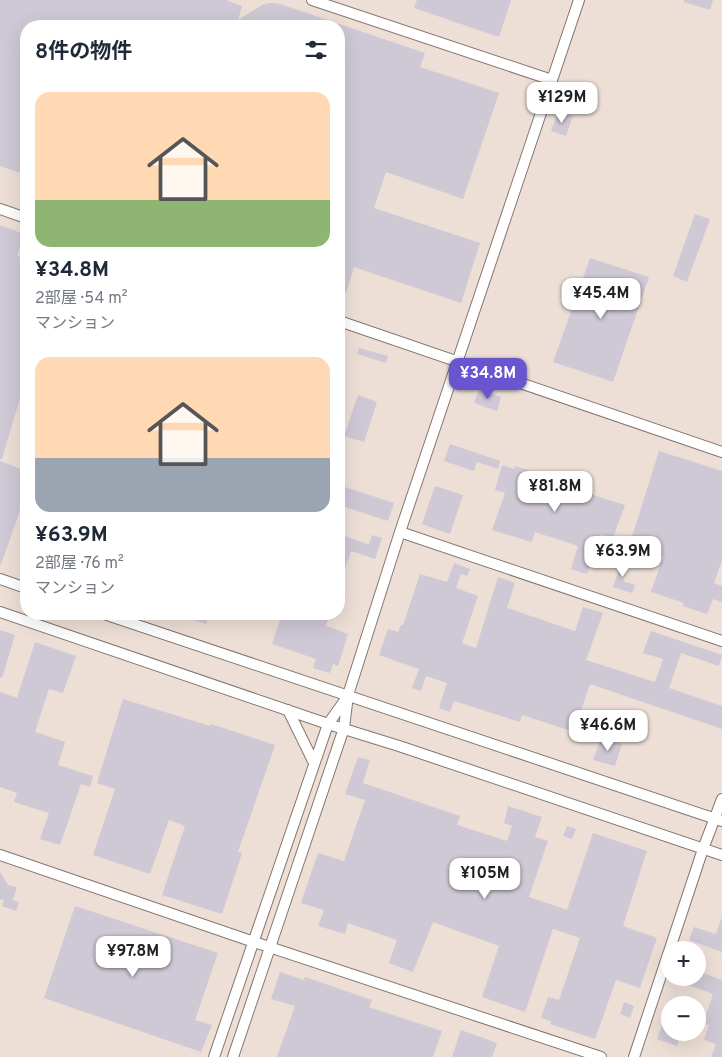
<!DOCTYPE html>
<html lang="ja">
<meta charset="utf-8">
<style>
:root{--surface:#fff;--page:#f6f6f7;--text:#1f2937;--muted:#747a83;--accent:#6955cf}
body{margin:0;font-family:Overpass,"Noto Sans JP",sans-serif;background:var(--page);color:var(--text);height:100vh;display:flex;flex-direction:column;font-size:19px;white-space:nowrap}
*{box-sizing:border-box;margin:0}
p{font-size:16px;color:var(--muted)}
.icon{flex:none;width:28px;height:28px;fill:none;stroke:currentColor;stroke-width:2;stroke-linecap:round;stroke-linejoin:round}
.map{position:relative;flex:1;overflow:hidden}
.sheet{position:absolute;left:20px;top:20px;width:325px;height:600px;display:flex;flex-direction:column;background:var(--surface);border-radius:20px;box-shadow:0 5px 20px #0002}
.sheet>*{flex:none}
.tools{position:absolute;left:661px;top:941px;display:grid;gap:10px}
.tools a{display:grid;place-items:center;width:45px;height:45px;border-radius:50%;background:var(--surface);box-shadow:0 5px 20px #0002;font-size:25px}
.price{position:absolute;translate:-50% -42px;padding:0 11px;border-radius:10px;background:#fff;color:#222;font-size:16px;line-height:32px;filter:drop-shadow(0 1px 2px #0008)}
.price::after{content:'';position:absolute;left:50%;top:30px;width:15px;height:11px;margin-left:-8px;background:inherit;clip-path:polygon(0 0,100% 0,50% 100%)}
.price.selected{background:var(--accent);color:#fff}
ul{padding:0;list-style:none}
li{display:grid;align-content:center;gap:10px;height:265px;padding:0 15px}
li span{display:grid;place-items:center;height:155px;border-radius:15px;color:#555}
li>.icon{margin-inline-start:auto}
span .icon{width:90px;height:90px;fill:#fffc;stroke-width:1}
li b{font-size:21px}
h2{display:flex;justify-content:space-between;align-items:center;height:60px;padding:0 15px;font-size:21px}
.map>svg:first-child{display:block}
</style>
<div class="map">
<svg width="722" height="1057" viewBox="0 0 722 1057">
<rect width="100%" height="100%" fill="#eddfd6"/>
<!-- building -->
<path fill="#cfc8d5" d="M0 0H226L242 6 238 20 262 5 271 3 280 4 425 53 420 67 499 93 463 199 386 172 374 208 480 243 461 303 354 267 346 293 339 290V26H26V175L0 166Z
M417 0H511L499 37 414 8Z
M684 0H713L710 10 684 2Z
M558 112 573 116 566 136 551 131Z
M695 214 710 219 687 282 673 276Z
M0 225 24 234 17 256 26 259V382L25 381 2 459H0Z
M590 258 649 277 613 382 553 362Z
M359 348 388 356 386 363 357 354Z
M479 389 501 397 497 411 474 403Z
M358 395 377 402 364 442 344 436Z
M450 444 500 461 498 469 477 462 474 471 444 461Z
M659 451 722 471V560L714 583 722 586V602L713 599 707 614 683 606 684 603 651 592 663 557 629 546Z
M0 461 26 471V512L20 510 1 565 0 564Z
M502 465 514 469 515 466 553 478 552 479 593 493V495L625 505 613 538 601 534 587 574 571 569 578 546 535 532 532 542 492 530 505 493 495 490Z
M339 485 394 503 388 521 339 505Z
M435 486 463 495 450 534 422 524Z
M339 534 367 544H369L372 535 382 538 375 559 351 551 340 584H339Z
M623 558 630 560 623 581 635 585 632 593 613 587Z
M454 563 470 569 467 576 461 574 456 588 478 596 462 643 476 648 498 577 515 583 507 608 575 631 583 607 603 613 586 660 655 682 663 659 643 653 651 631 722 655 719 666 681 653 669 688 722 706V729L590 684 574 732 522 715 520 722 454 701 450 712 439 708 447 683 426 676 421 691 412 688 419 669 379 655 388 629 398 632 401 625H403L420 574 447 582Z
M180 614H210L206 624 179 615Z
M282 614H330L326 626 348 634 338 666 333 664 330 673 313 668 316 659 272 644Z
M0 630 15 635 2 678 0 677Z
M35 642 76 656 63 693 49 689 35 732 65 742 58 765 93 776 90 787 81 784 60 845 40 839 49 813 14 802 17 793 0 787V692L17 698Z
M123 699 210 726 211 724 275 745 238 852 242 853 222 914 162 895 185 826 169 820 150 874 93 855 115 789 97 783Z
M601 738 622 744 615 766 593 760Z
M358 757 370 760 363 783 460 816 457 825 507 841 512 826 504 823 508 806 542 817 535 837 548 841 529 897 567 910 593 833 647 851 623 926 657 938 640 988 616 980 595 1039 550 1024 551 1021 541 1018 548 997 559 1000 580 938 553 929 525 1012 482 997 499 946 433 922 413 972 389 963 397 940 348 923 345 934 318 926 324 910 301 903 318 853 344 861 365 800 345 794Z
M567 826 576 829 572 839 563 836Z
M0 872 8 885 17 887 13 900 19 902 16 911 2 906 4 900 0 899Z
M75 906 218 953 195 1020 212 1025 201 1052 44 998Z
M721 919H722V952L689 940 694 927 716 934Z
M698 971 722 980V1057H711L716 1044 704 1040 709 1025 703 1024 713 994 688 985 690 978H698Z
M280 972 304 980 305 977 372 1000 369 1007 442 1031 433 1057H277L295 1006 271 999Z
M624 1002 634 1006 630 1018 620 1014Z
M669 1006H670V1032H681L677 1046 657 1039Z
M461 1030 497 1043 492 1057H452Z"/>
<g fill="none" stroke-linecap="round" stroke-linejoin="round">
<defs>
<path id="minor" d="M312 0 552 80
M0 209 26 218
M339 321 722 452
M400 532 722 641
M0 579 26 588
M0 612 328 724 399 746 722 855
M104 614 722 821
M288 710 314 763
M0 855 254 942 601 1057
M214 1057 328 724 348 696
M233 1057 344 728 348 695 400 532 579 0
M634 1057 703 849 722 799"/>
</defs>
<!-- minor casing -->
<use href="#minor" stroke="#84786f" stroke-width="12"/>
<!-- minor -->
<use href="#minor" stroke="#fff" stroke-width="10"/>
</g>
</svg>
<div class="tools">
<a>+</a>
<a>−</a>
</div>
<b class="price" style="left:562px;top:124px">¥129M</b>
<b class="price" style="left:601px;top:320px">¥45.4M</b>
<b class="price selected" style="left:488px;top:400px">¥34.8M</b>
<b class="price" style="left:555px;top:513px">¥81.8M</b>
<b class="price" style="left:623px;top:578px">¥63.9M</b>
<b class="price" style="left:608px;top:752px">¥46.6M</b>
<b class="price" style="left:485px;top:900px">¥105M</b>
<b class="price" style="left:133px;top:978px">¥97.8M</b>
<section class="sheet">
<h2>8件の物件<svg class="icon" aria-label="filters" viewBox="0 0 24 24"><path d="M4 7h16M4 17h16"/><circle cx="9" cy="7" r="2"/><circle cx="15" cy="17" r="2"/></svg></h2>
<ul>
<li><span style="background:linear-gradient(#ffd9b3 70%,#8fb573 0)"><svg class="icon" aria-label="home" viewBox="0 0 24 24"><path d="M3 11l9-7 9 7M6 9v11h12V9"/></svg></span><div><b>¥34.8M</b><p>2部屋 · 54 m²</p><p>マンション</p></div></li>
<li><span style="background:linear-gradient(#ffd9b3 65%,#9aa5b1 0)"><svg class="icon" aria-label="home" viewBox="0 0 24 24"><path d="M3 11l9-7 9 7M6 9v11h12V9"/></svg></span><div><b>¥63.9M</b><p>2部屋 · 76 m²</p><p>マンション</p></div></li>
</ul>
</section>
</div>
